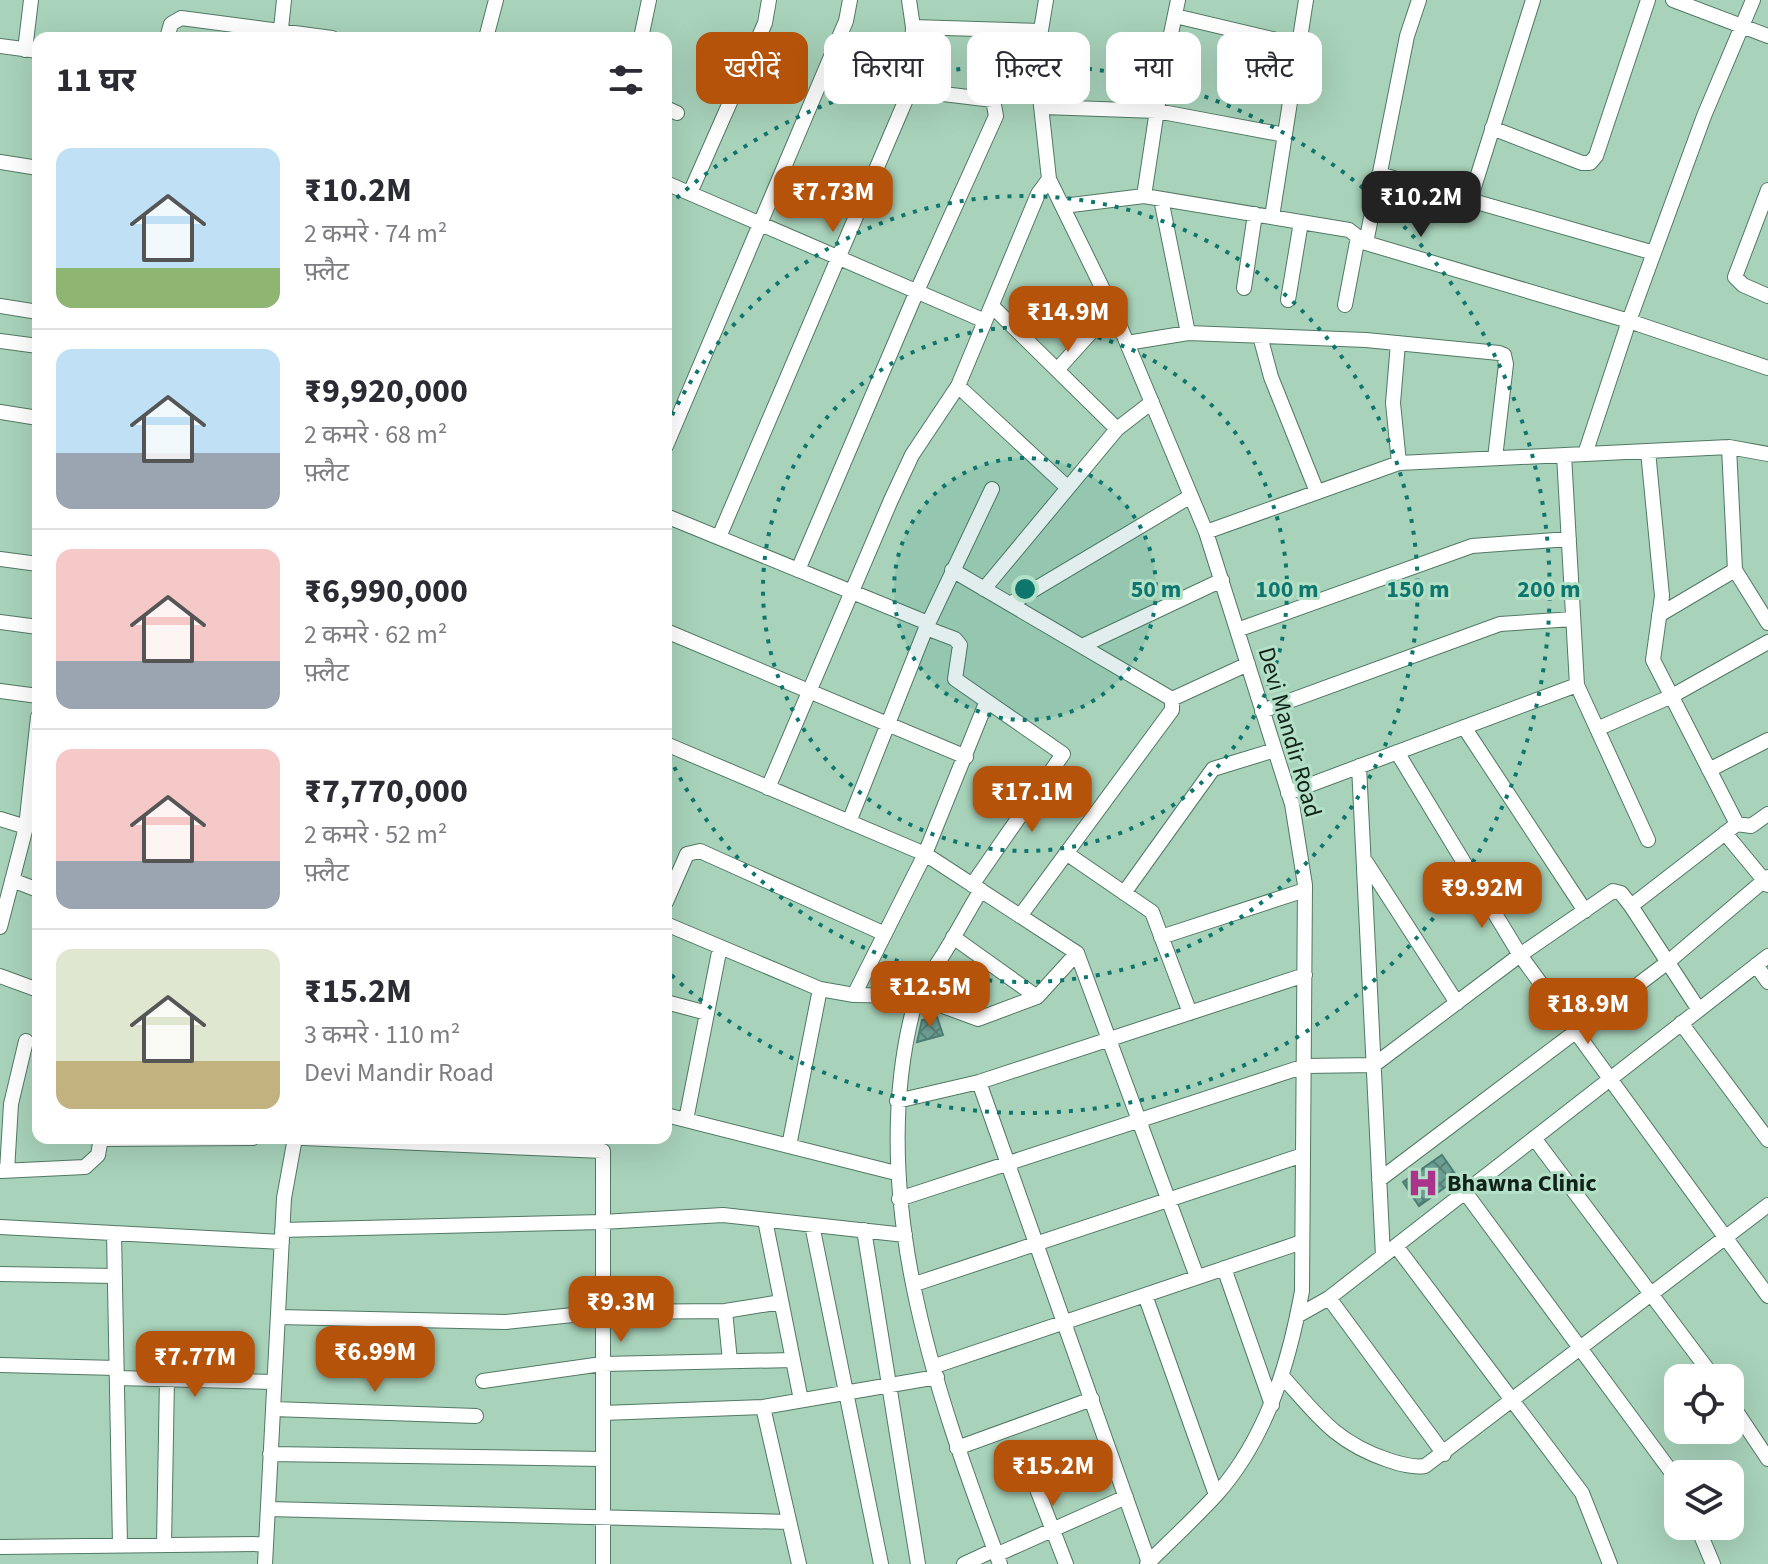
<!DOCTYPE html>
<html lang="hi">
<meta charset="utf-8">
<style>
:root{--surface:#fff;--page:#f7f7f7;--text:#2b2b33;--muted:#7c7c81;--line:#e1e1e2;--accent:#b45309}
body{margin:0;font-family:"Source Sans 3","Noto Sans Devanagari",sans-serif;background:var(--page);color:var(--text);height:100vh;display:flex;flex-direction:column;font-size:30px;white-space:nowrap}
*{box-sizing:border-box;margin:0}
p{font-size:26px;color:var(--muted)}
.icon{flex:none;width:44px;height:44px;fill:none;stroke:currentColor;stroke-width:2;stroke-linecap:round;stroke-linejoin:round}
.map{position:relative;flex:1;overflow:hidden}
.drawer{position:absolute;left:32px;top:32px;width:640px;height:1112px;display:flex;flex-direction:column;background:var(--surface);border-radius:16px;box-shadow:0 8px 32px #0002}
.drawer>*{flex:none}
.guide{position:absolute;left:696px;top:32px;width:760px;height:72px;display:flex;gap:16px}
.tools{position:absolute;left:1664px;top:1364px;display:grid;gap:16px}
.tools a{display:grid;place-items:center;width:80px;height:80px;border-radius:16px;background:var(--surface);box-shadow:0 8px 32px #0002;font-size:40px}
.price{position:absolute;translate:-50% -68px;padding:0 18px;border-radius:16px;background:var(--accent);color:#fff;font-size:26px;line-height:52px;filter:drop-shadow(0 2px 4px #0008)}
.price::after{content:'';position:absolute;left:50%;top:48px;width:24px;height:18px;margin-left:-12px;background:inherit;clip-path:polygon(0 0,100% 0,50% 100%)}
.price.selected{background:#222;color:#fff}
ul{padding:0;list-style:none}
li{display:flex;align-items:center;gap:24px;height:200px;padding:0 24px}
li+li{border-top:2px solid var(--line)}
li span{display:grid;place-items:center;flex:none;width:224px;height:160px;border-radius:16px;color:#555}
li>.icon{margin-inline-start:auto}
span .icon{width:96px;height:96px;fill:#fffc;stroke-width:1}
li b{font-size:34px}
h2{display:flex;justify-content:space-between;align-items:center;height:96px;padding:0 24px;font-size:34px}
.tag{padding:0 28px;border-radius:16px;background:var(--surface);box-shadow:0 8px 32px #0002;font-size:28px;line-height:72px}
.tag.selected{background:var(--accent);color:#fff}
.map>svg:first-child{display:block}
</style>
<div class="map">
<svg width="1768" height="1564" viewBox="0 0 1768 1564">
<defs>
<pattern id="building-cross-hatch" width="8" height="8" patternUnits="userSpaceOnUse" patternTransform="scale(2)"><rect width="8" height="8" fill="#6c9e94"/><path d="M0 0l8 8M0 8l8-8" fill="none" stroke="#578078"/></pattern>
</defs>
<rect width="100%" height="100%" fill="#a8d2ba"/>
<!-- building -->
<path fill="url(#building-cross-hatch)" stroke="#4b7d73" stroke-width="2" d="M937 1017 943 1035 917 1042 922 1020Z
M1442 1155 1458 1178 1419 1206 1403 1182Z"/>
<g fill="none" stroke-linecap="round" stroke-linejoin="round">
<defs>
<path id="minor" d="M1046 0 1036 60 1049 179 1114 312 1206 532 1292 804 1305 885 1302 1291C1289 1363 1267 1437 1217 1494 1195 1518 1170 1541 1147 1564
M1673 0 1768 36
M1175 16 1298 45
M913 27 1041 31
M167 38 171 24 181 18 332 38
M280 38 284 0
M486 38 496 0
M641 38 649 0
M0 46 38 51
M25 50 31 0
M1043 107 1157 111 1285 135
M666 108 677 113
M1492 128 1582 163H1590L1596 156 1648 0
M0 162 38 168
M1379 174 1654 253
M666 183 985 321
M1768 190 1735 277 1743 285 1768 296
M690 193 765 23 769 0
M1144 196 1162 77 1178 0
M1161 199 1188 333
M1470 200 1533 0
M1063 206 1144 196 1349 230 1366 243 1629 321 1768 368
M1272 217 1306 0
M1366 243 1407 36 1419 0
M1244 288 1255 214
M1288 300 1301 222
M1345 305 1358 237
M0 306 38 312
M992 306 1117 429
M1260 336 1271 377 1317 492
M0 341 38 346
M1127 343 1188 333 1366 340 1499 353 1504 355 1506 364 1495 458
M1398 343 1393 403 1399 463
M1057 370 1112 309
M958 386 1068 488
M0 412 38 418
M666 446 846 21 850 0
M1648 451 1662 596 1653 660 1737 824
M1585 454 1629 321 1704 116 1753 0
M1564 455 1577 685 1648 840
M666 516 928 623
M1206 532 1399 463 1729 447 1768 454
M719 537 910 90 913 27 909 0
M0 559 38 564
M798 570 917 291 996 116 993 100 910 90
M952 570 1172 699 1248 664
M1735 570 1768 623
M984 589 1117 429 1152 402
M1010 604 1191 496
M1659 615 1735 570 1729 447
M0 622 38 627
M926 628 955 639 960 645 955 679 1063 754 972 885
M1237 630 1472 546 1569 539
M666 631 966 757
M1082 646 1222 580
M0 691 38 696
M1262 711 1500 624 1573 619
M1464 727 1585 911
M1597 729 1672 696 1768 642
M666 744 925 854 1077 953 1197 1277
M1397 752 1520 955 1768 1296
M1359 766 1383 1256
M1709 770 1768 740
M768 788 891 500 912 455 958 386 1038 194 1049 179
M1288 793 1577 685
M0 819 26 827
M849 822 926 628 992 489
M1725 833 1768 885
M1066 853 1152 912 1190 1013
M1366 862 1457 1003
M12 880 38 890
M981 890C967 913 955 936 941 958 933 971 920 985 916 999 863 1186 934 1389 1000 1564
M1124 893 1213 769 1275 750
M666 902 687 854 700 851 885 934
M1631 906 1737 824 1751 826 1768 814
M1020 916 1172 710V699
M666 924 820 989 854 995 916 996 978 1019 1037 997 1077 953
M0 927 26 827 38 717
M953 937 1037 997
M1161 937 1305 890
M1756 965 1768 982
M0 976 38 990
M854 995 925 854 986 703
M666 1002 707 1013
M1681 1023 1768 1140
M979 1082 1149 1563
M897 1101 979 1082 1305 975
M666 1115 896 1173
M686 1120 720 947
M303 1138 603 1151V1564
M1534 1138 1714 1378
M100 1139 253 1138
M789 1146 820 989
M1 1171 85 1167 98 1155 101 1138
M7 1171 11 1104 26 1041
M1379 1180 1668 962 1768 877
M1465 1192 1678 1481
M899 1199 1305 1066 1374 1065 1520 955 1613 891 1621 893 1631 906 1699 1010
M765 1220 801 1400
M812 1225 881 1564
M0 1227 282 1242
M282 1230 602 1222 723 1215 905 1235
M864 1230 918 1564
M114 1233 120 1545
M1396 1246 1582 1493 1610 1564
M1224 1268 1272 1405
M0 1274 115 1276
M915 1284 1303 1155
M1145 1295 1216 1495
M1329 1298 1444 1454
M725 1311 730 1361
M1297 1316 1329 1298 1768 956
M278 1317 506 1322 602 1312 725 1311 781 1302
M0 1365 116 1368
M935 1366 1302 1242
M1282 1376C1318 1416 1335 1442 1388 1460 1400 1464 1413 1468 1425 1466L1768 1205
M117 1378 274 1382
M483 1381 602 1364 793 1360
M1730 1402 1768 1459
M763 1407 799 1564
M273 1409 476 1416
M603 1413 763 1407 937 1377
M957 1448 1092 1399
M270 1454 603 1459
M1028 1466 1066 1564
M268 1509 789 1522
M1697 1526 1713 1564
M164 1545 167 1379
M0 1547 266 1544
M996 1555 1126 1497
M265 1564 284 1198 295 1138
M964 1564 994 1550"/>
</defs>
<!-- minor casing -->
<use href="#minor" stroke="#517963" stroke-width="16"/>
<!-- minor -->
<use href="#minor" stroke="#fff" stroke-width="14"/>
</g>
<!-- distance rings -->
<circle cx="1025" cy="589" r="131" fill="#0f766e" fill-opacity=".12"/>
<g fill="none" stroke="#0f766e" stroke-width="4" stroke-dasharray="4 8">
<circle cx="1025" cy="589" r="131"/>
<circle cx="1025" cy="589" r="262"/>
<path d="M667 426A393 393 0 1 1 667 752"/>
<path d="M668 206A524 524 0 1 1 668 972"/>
</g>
<!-- icons -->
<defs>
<symbol id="hospital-bare" viewBox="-9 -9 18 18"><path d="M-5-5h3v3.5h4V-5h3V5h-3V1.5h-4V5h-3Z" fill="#aa348b" stroke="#b4e0c7" stroke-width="2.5" paint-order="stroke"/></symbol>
</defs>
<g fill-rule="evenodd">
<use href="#hospital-bare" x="1401" y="1161" width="44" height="44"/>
</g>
<g text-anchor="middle" stroke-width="6" stroke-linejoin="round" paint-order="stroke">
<!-- street labels -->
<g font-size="24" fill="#112219" stroke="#b4e0c7">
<text transform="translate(1290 732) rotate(74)" y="8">Devi Mandir Road</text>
</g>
<!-- poi labels -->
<g font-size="24" font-weight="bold" fill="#112219" stroke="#b4e0c7" text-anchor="start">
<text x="1447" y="1191">Bhawna Clinic</text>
</g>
</g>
<circle cx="1025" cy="589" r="12" fill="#0f766e" stroke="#b4e0c7" stroke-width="4"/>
<g font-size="24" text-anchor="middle" font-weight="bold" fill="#0f766e" stroke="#b4e0c7" stroke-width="6" stroke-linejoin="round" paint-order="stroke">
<text x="1156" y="597">50 m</text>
<text x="1287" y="597">100 m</text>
<text x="1418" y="597">150 m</text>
<text x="1549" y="597">200 m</text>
</g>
</svg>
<div class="tools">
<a><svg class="icon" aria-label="locate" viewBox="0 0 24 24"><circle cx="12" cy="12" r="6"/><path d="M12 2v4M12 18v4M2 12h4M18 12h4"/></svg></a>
<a><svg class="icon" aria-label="layers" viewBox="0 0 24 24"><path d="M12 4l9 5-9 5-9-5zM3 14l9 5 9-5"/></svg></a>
</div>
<b class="price" style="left:833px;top:234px">₹7.73M</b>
<b class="price selected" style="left:1421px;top:239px">₹10.2M</b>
<b class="price" style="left:1068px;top:354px">₹14.9M</b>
<b class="price" style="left:1032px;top:834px">₹17.1M</b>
<b class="price" style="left:1482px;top:930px">₹9.92M</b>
<b class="price" style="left:930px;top:1029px">₹12.5M</b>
<b class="price" style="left:1588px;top:1046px">₹18.9M</b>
<b class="price" style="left:621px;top:1344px">₹9.3M</b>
<b class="price" style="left:375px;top:1394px">₹6.99M</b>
<b class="price" style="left:195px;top:1399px">₹7.77M</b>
<b class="price" style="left:1053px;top:1508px">₹15.2M</b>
<div class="guide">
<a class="tag selected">खरीदें</a>
<a class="tag">किराया</a>
<a class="tag">फ़िल्टर</a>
<a class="tag">नया</a>
<a class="tag">फ़्लैट</a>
</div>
<section class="drawer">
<h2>11 घर<svg class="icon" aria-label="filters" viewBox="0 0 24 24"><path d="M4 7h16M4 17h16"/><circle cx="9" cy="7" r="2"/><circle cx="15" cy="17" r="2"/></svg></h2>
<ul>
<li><span style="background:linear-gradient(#bfe0f5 75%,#8fb573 0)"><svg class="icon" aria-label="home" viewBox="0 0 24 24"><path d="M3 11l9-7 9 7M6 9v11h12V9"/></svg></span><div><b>₹10.2M</b><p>2 कमरे · 74 m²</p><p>फ़्लैट</p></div></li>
<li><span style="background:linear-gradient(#bfe0f5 65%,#9aa5b1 0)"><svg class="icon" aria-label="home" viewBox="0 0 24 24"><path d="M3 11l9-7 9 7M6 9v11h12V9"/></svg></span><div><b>₹9,920,000</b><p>2 कमरे · 68 m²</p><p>फ़्लैट</p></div></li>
<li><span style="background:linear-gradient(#f6c9c9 70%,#9aa5b1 0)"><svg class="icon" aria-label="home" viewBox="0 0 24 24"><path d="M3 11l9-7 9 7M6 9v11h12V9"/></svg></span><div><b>₹6,990,000</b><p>2 कमरे · 62 m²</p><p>फ़्लैट</p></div></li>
<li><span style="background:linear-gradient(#f6c9c9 70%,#9aa5b1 0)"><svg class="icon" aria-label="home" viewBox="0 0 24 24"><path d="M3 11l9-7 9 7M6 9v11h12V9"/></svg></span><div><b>₹7,770,000</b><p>2 कमरे · 52 m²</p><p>फ़्लैट</p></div></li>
<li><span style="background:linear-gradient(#dfe7d0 70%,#c2b280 0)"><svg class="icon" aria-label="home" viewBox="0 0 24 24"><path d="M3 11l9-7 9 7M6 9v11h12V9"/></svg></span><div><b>₹15.2M</b><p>3 कमरे · 110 m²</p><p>Devi Mandir Road</p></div></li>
</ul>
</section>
</div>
